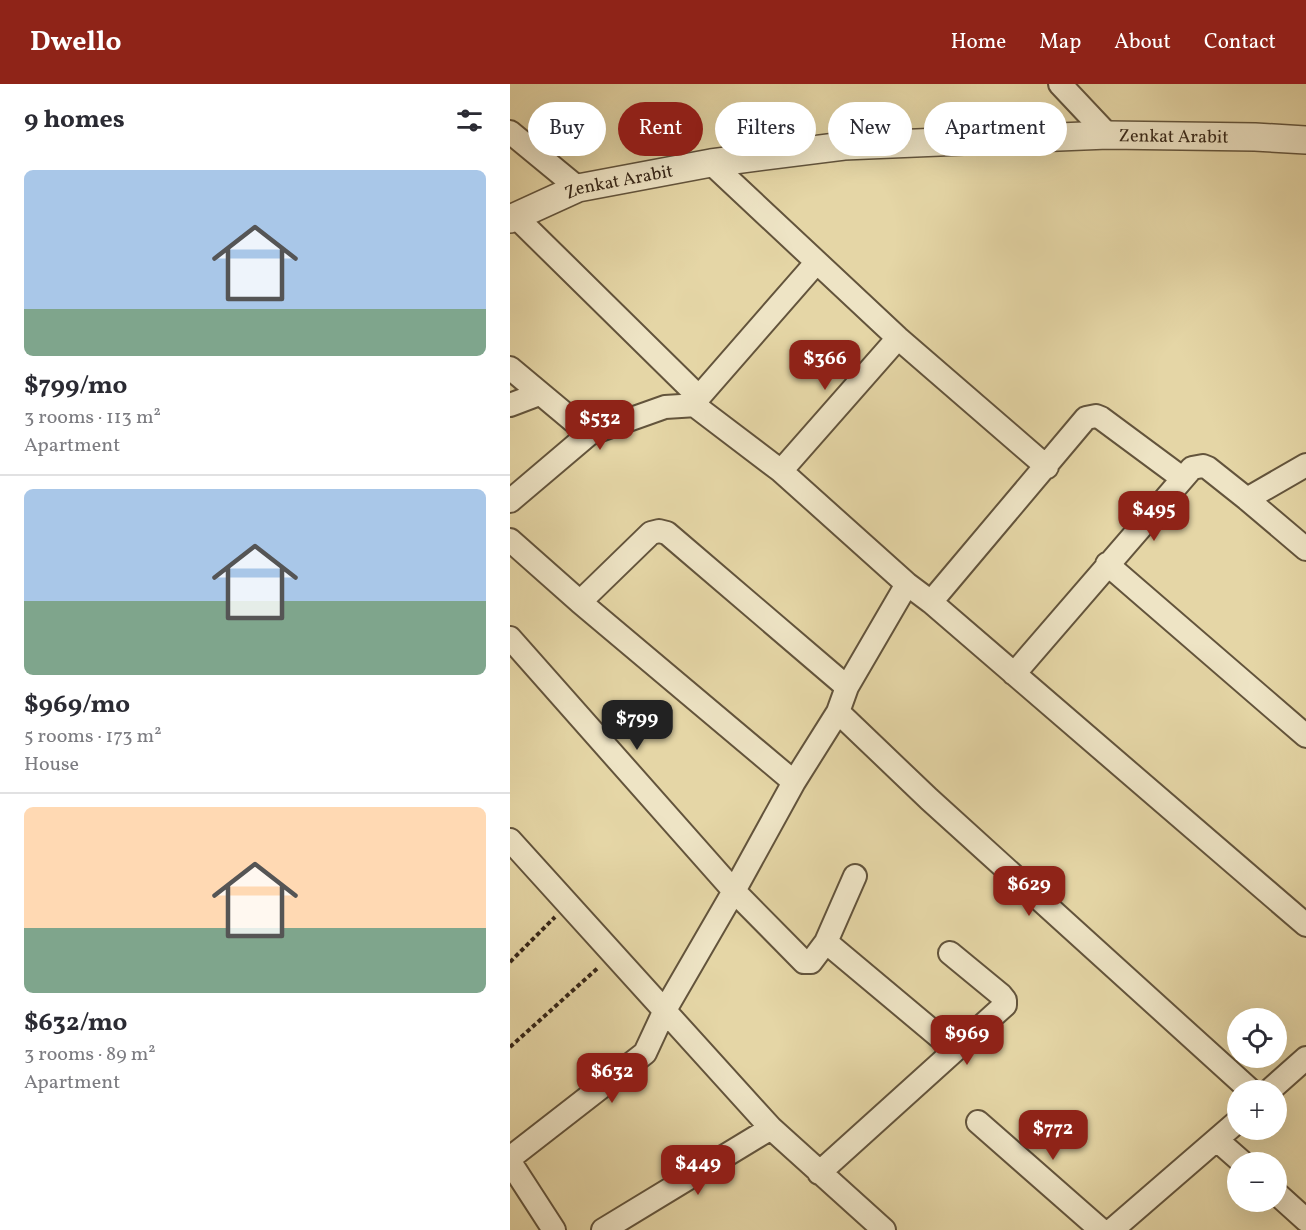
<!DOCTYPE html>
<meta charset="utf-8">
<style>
:root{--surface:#fff;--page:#f7f7f7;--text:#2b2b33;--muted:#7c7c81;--line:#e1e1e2;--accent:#8f2418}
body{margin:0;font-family:Vollkorn,serif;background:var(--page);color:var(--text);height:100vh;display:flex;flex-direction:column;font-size:22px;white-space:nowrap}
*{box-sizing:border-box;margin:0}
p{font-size:20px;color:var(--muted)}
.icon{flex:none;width:33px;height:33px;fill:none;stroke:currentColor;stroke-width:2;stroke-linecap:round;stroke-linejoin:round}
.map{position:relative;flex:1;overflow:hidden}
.drawer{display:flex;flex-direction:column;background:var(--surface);width:510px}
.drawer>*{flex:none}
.guide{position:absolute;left:18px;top:18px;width:570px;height:54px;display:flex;gap:12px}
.controls{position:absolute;left:717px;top:924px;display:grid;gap:12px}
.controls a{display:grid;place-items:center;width:60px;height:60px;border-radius:50%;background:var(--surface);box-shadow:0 6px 24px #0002;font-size:30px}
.price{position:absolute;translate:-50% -51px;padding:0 14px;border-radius:12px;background:var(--accent);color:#fff;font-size:20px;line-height:39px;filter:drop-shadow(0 2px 3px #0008)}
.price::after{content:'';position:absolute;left:50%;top:36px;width:18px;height:14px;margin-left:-9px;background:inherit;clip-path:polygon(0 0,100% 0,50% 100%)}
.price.selected{background:#222;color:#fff}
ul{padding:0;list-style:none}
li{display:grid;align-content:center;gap:12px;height:318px;padding:0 24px}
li+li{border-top:2px solid var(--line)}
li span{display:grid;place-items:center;height:186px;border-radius:9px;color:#555}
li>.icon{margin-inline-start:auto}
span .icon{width:108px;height:108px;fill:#fffc;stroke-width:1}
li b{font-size:26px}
h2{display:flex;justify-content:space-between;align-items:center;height:72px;padding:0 24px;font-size:26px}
.tag{padding:0 21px;border-radius:27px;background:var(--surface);box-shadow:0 6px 24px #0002;font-size:21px;line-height:54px}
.tag.selected{background:var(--accent);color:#fff}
header{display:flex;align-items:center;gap:36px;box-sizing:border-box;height:84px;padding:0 30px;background:var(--accent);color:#fff}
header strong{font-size:28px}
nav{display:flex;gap:33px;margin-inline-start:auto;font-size:21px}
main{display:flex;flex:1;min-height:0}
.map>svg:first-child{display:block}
</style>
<header>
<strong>Dwello</strong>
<nav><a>Home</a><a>Map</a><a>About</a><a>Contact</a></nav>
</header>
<main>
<section class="drawer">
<h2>9 homes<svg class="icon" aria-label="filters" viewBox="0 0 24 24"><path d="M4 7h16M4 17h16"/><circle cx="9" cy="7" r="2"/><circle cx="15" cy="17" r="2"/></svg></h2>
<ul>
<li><span style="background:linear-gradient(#a9c7e8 75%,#7fa58c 0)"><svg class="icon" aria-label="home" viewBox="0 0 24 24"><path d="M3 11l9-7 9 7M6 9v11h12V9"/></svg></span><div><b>$799/mo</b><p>3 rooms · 113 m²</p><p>Apartment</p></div></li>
<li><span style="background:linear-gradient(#a9c7e8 60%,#7fa58c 0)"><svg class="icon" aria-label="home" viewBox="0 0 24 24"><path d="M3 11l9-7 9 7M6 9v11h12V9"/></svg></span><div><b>$969/mo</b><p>5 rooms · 173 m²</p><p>House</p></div></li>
<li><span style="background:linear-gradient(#ffd9b3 65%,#7fa58c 0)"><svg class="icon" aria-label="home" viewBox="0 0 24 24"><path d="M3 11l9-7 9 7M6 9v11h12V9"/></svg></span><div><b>$632/mo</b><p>3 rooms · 89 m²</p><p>Apartment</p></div></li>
</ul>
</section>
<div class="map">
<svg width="796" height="1146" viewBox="0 0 796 1146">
<rect width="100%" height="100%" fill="#e5d6a6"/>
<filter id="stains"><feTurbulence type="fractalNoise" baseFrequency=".00333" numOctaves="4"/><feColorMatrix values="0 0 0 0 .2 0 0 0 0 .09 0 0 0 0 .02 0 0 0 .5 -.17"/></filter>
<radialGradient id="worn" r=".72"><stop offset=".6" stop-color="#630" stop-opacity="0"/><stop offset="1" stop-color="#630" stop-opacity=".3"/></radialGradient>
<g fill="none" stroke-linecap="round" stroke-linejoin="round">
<defs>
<path id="minor" d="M550 0 598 51
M0 48 68 104
M201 79 388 254 537 383
M6 133 188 312V324L271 387 397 500 421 518 796 841
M0 284 79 350
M189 313 306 179
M0 321 29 310
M271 387 388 254
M737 415 796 381
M0 417 79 350 155 323 187 321
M0 456 70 518 284 698
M597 480 796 652
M70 518 141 449 149 447 157 449 337 603
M421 518 576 334 586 332 591 334 672 394
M0 554 224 807 294 878H301L316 858 345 792
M504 590 682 384 693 382 698 384 737 415 796 465
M328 628 419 715 740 1006
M0 756 261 1044 374 1146
M316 858 445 966
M760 1006 796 974
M468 1038 591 1146
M707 1056 732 1078
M0 1074 135 969 155 926 224 807 284 698 328 628 337 603 397 500
M0 1078 44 1146
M309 1089 495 921V916L491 911 440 869
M766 1109 796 1136
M93 1146 261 1044
M602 1146 728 1037"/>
<g id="tertiary">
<path id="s1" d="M0 135 68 104 201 79 334 62 598 51 745 53 796 56"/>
</g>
</defs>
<!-- minor casing -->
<use href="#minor" stroke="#63543c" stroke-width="26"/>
<!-- tertiary casing -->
<use href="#tertiary" stroke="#63543c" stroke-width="30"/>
<!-- path -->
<path stroke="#382819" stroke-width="4" stroke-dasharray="4.5 3" stroke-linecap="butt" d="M0 878 45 833
M0 963 89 883"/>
<!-- minor -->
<use href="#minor" stroke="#eee4c5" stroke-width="22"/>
<!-- tertiary -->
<use href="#tertiary" stroke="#eee4c5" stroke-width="27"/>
</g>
<g text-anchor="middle" stroke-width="5" stroke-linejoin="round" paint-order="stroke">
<!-- street labels -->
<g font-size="18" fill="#382819" stroke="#eee4c5">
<text dy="6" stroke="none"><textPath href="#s1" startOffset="674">Zenkat Arabit</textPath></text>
<text dy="6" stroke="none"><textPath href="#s1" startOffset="116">Zenkat Arabit</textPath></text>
</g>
</g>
<rect width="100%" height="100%" filter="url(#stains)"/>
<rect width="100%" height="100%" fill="url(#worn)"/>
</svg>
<div class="controls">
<a><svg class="icon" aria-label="locate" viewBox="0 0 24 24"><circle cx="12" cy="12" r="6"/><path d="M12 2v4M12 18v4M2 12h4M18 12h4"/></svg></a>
<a>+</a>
<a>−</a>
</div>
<b class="price" style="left:315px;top:307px">$366</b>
<b class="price" style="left:90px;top:367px">$532</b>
<b class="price" style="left:644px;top:458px">$495</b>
<b class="price selected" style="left:127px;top:667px">$799</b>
<b class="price" style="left:519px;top:833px">$629</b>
<b class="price" style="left:457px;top:982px">$969</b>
<b class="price" style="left:102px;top:1020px">$632</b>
<b class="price" style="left:543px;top:1077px">$772</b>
<b class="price" style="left:188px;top:1112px">$449</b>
<div class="guide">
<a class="tag">Buy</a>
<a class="tag selected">Rent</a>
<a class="tag">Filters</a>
<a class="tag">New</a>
<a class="tag">Apartment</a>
</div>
</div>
</main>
